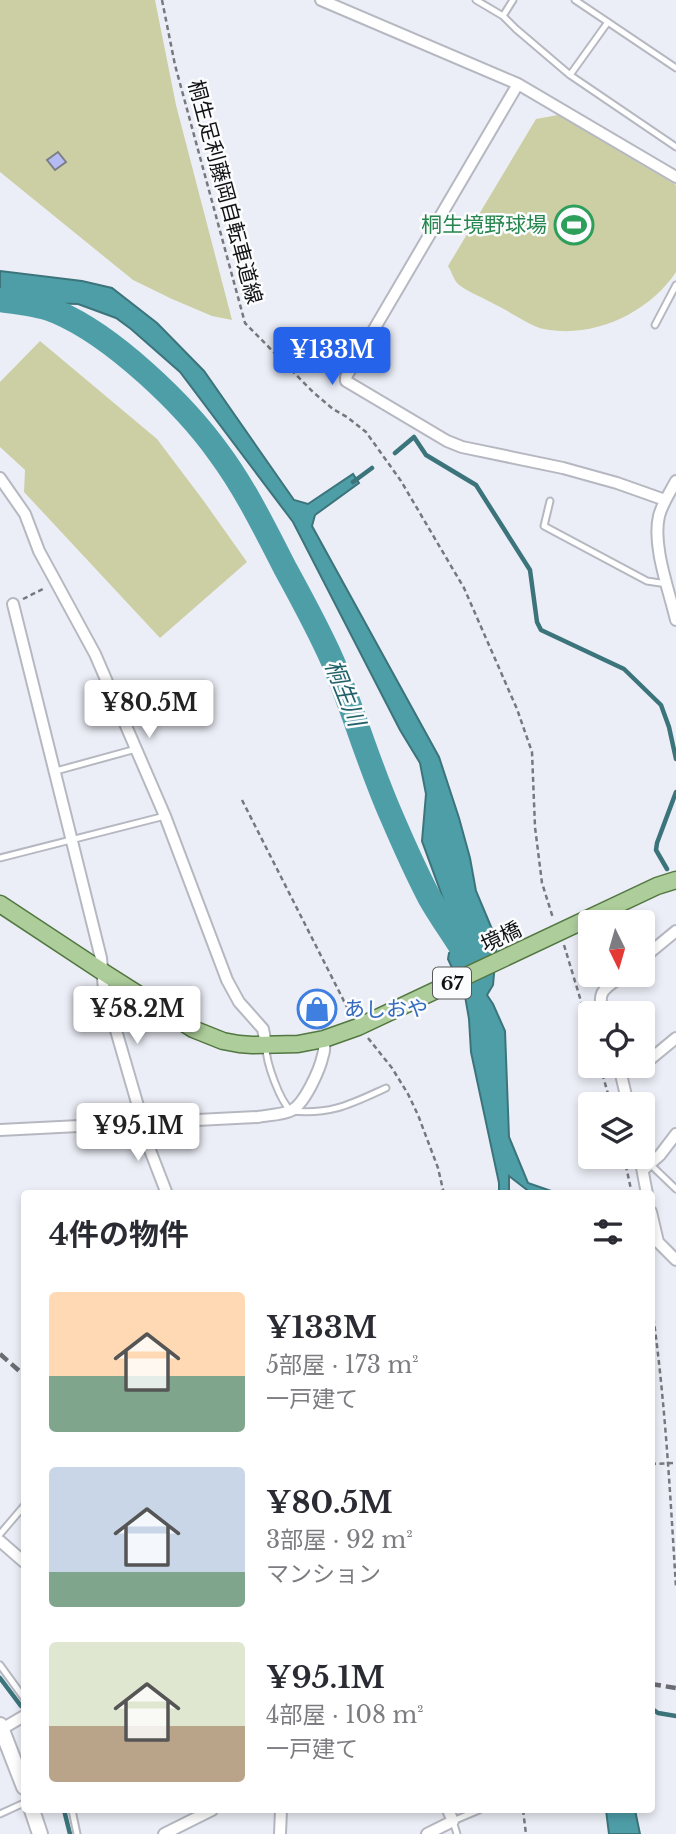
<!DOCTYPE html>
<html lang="ja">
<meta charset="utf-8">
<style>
:root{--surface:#fff;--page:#f7f7f7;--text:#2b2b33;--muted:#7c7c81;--accent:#2563eb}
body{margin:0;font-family:"Libre Baskerville","Noto Sans JP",serif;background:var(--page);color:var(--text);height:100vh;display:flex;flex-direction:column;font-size:26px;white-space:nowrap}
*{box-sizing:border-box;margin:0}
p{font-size:23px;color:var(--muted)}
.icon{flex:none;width:38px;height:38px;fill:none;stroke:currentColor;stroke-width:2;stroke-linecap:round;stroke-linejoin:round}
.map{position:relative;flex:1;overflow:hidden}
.panel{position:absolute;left:21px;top:1190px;width:634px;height:623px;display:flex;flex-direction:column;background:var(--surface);border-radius:7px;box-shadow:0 4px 10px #0003}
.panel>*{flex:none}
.needle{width:46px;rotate:175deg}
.tools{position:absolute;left:578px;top:910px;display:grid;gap:14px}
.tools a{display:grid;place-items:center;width:77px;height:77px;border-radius:7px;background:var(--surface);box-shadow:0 4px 10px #0003;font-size:35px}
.price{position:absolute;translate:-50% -60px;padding:0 16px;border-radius:7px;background:#fff;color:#222;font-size:23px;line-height:46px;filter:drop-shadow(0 2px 4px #0008)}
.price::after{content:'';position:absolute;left:50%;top:42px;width:21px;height:16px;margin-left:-10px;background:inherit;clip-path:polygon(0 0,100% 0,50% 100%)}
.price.selected{background:var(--accent);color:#fff}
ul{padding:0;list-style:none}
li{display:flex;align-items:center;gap:21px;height:175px;padding:0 28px}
li span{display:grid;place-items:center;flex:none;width:196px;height:140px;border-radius:7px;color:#555}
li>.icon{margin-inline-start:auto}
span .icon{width:84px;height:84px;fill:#fffc;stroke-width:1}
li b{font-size:30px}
h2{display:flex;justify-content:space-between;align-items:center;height:84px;padding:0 28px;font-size:30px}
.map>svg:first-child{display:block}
</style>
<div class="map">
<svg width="676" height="1834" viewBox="0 0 676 1834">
<rect width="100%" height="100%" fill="#eceef7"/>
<!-- green -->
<path fill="#cccfa4" d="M0 0H155L176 105 232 320 212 316 172 299 133 280 0 172Z
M558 115 676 185V272C649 313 593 339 544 329 532 327 509 311 496 305 486 299 466 291 458 284 454 280 451 271 448 266L536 119Z
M40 341 157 439 203 500 247 562 160 638 24 492 25 470 0 447V382Z"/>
<!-- water -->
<path fill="#4e9ea8" stroke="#3c747c" stroke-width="2" d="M0 271 82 281 112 288 157 323 204 371 294 500 308 504 353 474 359 483 315 515 312 526 439 757 459 818 470 858 476 891 497 941 493 985 487 995 493 1004 505 1031 509 1137 528 1183 557 1193H531L509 1176V1193H499V1183L471 1052 469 1019 465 996 448 959 449 953 457 947 452 923 422 841 426 794 420 763 400 730 293 522 180 372 131 329 116 318 78 304 41 303 0 296Z
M606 1810H635L640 1834H609Z"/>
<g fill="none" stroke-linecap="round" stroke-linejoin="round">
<!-- stream -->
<path stroke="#3c747c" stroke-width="4.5" d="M395 453 414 437 426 455 476 485 530 570 537 622 541 630 624 669 661 705 669 727 676 759
M353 482 372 468
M667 869 656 850 657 843 676 792
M0 1678 21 1706
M651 1708 658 1713 676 1716
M64 1810 70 1834"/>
<!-- river -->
<path stroke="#4e9ea8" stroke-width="24" d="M0 300C19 303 39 304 57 312 113 336 184 404 219 453 245 488 265 529 285 568 302 599 319 630 333 662 354 712 369 765 391 815 403 843 415 870 429 897 442 920 458 941 471 964"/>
</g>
<!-- building -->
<path fill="#b5bcf4" stroke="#7c7e86" stroke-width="2" d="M58 152 66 162 55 170 47 160Z"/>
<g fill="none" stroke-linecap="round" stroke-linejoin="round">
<defs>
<path id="service" d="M476 0 503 16 516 29 570 75 676 147
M575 0 676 68
M503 16 513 0
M570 75 608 22
M655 325 676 285
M550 501 544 526 647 581 667 584
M56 771 136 749
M0 858 165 816
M266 1047C266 1063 280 1101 291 1111 331 1115 351 1104 386 1088
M651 1165 676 1189
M0 1534 24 1506
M0 1665 24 1698
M72 1810 77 1834
M0 1814 24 1803
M457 1834 453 1821 479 1810"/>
<path id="minor" d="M321 0 518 84 676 177
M518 84 346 377V381L447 441 462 447 563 468 617 483 665 500
M0 478 25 514 39 551 95 654 165 816 227 980 239 1002 263 1029 266 1044
M676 481C670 492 662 504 659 516 652 546 669 590 676 620
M13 604 101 958 104 989 140 1113 143 1132 167 1194
M642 959 676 931
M603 1013C596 989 606 989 623 975
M619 1066 628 1104
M642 1066 676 1038
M0 1130 258 1117C268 1115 280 1115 290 1111 304 1106 320 1069 323 1055 325 1050 324 1044 324 1039
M640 1157 647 1194
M643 1170 660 1155 676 1134
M651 1212 658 1242 676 1260
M0 1541 24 1562
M2 1729 24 1716
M164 1834 212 1810
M280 1834 281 1810
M427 1834 453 1821 448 1810"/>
<path id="secondary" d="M0 1725 24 1787
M32 1810 40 1834"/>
<path id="primary" d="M0 904 103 972 193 1029 223 1041 239 1044 252 1045 298 1044 324 1039 358 1027 657 886 676 880"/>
</defs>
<!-- service casing -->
<use href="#service" stroke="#b6b8c1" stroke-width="9"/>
<!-- minor casing -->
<use href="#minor" stroke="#b6b8c1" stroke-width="14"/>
<!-- secondary casing -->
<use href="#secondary" stroke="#b6b8c1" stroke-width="18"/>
<!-- primary casing -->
<use href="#primary" stroke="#537741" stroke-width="19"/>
<!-- path -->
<path stroke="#77787e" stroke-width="2.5" stroke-dasharray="5 3.5" stroke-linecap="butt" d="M162 0 175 65 245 323 313 392 333 409 347 417 366 432 401 481 464 588 517 709 532 752 535 827 542 883 553 918
M23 599 45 588
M242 800 349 1011 350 1014 348 1015
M564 945 590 1031
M368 1038 392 1068 408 1094 418 1115 438 1168 444 1194
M600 1066 611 1104
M624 1157 632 1194
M651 1301C665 1395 670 1492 676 1587
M651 1464 676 1463
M523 1810 526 1834"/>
<!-- service -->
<use href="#service" stroke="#fff" stroke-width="5"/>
<!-- minor -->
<use href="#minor" stroke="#fff" stroke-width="10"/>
<!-- secondary -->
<use href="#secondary" stroke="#fff" stroke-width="14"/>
<!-- primary -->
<use href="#primary" stroke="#adce9b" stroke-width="16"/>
<!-- rail -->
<path stroke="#6b6c71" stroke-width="4.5" stroke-dasharray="10 5" stroke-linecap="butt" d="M0 1354 24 1375
M651 1684 676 1688"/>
</g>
<!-- icons -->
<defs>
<symbol id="stadium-ring" viewBox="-11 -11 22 22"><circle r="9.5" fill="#fbfcfd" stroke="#2e9e5b" stroke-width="1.5"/><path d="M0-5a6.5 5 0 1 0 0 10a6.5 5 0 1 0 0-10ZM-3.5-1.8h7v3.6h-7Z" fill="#2e9e5b"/></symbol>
<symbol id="shop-ring" viewBox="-11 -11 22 22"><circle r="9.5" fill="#fbfcfd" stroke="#3f7fe0" stroke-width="1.5"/><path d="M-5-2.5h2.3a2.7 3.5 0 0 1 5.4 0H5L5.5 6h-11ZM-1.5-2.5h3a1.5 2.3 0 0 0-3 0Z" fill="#3f7fe0"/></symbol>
</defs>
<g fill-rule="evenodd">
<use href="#stadium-ring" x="552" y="203" width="44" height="44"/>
<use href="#shop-ring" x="295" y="987" width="44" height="44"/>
</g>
<g text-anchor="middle" stroke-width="5" stroke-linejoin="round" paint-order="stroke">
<!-- shield labels -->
<rect fill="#fbfcfd" stroke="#58585b" stroke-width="2" x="433" y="967.5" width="38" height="31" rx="5"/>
<g font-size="19" font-weight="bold" fill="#121215">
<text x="452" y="990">67</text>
</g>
<!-- street labels -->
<g font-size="21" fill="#121215" stroke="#fbfcfd">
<text transform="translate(225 192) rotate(75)" y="7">桐生足利藤岡自転車道線</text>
<text transform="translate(501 937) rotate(-25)" y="7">境橋</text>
</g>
<!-- leisure labels -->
<g font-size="21" fill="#27864d" stroke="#fbfcfd" text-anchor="end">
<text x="547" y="232">桐生境野球場</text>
</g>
<!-- shop labels -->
<g font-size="21" fill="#366cbe" stroke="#fbfcfd" text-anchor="start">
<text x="344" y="1016">あしおや</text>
</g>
<!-- water labels -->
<g font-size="23" font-style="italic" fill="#21626a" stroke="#fbfcfd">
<text transform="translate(345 693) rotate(68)" y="8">桐生川</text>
</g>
</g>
</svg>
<div class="tools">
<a><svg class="needle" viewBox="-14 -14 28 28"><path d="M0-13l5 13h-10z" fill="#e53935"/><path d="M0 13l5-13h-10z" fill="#7c7c81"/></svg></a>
<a><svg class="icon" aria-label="locate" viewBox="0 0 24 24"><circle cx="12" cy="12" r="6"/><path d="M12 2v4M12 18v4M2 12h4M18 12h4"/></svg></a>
<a><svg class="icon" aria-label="layers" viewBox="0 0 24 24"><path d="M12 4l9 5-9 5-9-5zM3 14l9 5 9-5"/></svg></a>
</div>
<b class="price selected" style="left:332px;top:387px">¥133M</b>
<b class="price" style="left:149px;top:740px">¥80.5M</b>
<b class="price" style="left:137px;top:1046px">¥58.2M</b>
<b class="price" style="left:138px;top:1163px">¥95.1M</b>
<section class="panel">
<h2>4件の物件<svg class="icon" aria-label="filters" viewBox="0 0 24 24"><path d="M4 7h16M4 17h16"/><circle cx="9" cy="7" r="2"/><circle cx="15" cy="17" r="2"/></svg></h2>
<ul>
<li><span style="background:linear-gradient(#ffd9b3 60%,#7fa58c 0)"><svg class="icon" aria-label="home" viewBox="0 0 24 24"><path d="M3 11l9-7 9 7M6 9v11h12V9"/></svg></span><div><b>¥133M</b><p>5部屋 · 173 m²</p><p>一戸建て</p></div></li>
<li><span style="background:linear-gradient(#c9d6e8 75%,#7fa58c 0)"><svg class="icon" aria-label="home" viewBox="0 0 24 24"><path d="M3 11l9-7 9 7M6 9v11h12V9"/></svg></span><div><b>¥80.5M</b><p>3部屋 · 92 m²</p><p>マンション</p></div></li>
<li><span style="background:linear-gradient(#dfe7d0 60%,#b9a48a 0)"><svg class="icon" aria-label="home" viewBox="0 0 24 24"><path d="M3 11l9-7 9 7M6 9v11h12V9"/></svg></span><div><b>¥95.1M</b><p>4部屋 · 108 m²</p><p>一戸建て</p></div></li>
</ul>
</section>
</div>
